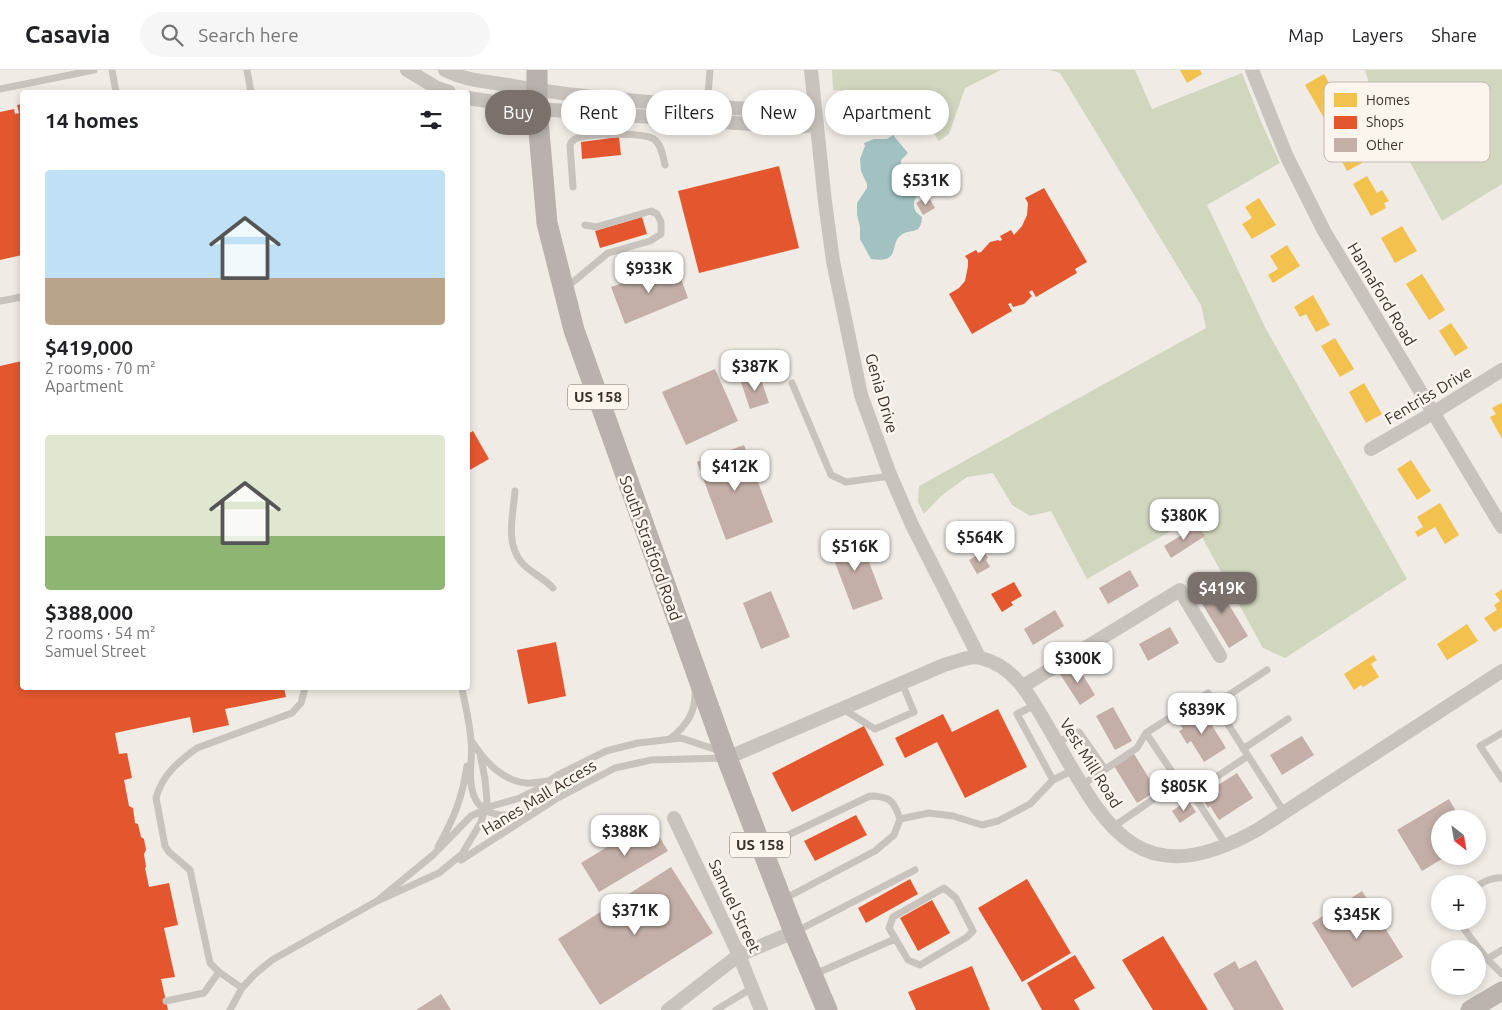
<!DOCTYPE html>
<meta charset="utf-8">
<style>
:root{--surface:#fff;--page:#f6f6f6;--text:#202124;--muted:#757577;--line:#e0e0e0;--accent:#7a716c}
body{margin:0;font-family:Ubuntu,sans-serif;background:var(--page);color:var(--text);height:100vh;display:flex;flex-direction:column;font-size:19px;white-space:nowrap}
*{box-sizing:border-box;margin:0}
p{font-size:16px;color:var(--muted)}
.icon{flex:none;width:28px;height:28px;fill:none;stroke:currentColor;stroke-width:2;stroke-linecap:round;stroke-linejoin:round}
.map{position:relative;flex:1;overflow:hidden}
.side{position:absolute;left:20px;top:20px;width:450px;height:600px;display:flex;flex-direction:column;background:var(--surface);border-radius:5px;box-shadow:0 2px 8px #0003}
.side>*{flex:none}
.top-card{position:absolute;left:485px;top:20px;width:475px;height:45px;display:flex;gap:10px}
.needle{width:32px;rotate:149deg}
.controls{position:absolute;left:1431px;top:740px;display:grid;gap:10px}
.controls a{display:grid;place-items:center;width:55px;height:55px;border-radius:50%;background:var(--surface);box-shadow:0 2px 8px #0003;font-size:25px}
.price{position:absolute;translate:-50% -42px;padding:0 11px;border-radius:10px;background:#fff;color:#222;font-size:16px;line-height:32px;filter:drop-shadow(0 1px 2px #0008)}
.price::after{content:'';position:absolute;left:50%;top:30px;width:15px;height:11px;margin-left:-8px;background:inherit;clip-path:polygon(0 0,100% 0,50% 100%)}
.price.current{background:var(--accent);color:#fff}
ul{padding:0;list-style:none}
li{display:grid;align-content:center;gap:10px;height:265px;padding:0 25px}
li span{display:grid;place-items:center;height:155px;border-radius:5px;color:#555}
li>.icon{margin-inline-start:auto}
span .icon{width:90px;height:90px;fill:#fffc;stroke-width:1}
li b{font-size:21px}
h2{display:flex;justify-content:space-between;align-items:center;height:60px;padding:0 25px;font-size:21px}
.tag{padding:0 18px;border-radius:22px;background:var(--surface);box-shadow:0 2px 8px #0003;font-size:18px;line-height:45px}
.tag.current{background:var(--accent);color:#fff}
header{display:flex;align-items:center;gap:30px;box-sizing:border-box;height:70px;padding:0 25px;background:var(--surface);border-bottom:1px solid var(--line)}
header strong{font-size:24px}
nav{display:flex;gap:28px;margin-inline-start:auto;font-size:18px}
.search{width:350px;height:45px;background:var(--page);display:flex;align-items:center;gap:12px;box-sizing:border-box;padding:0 18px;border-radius:28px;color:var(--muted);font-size:19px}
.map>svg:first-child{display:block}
</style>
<header>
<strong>Casavia</strong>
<div class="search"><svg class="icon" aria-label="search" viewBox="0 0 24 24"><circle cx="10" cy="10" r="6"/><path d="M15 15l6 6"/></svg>Search here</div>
<nav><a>Map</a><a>Layers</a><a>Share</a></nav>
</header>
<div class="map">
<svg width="1502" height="940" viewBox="0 0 1502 940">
<rect width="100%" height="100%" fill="#f0ebe5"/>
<!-- green -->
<path fill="#d1d6bf" d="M832 0H1001L965 18 949 64 939 71 915 35 895 24 833 20Z
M1050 0H1135L1152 39 1242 3 1262 54 1280 93 1207 135 1266 259 1407 509 1285 588 1263 578 1192 449 1087 509 1051 441 1030 446 1012 435 993 403 967 407 941 426 924 444 918 432 919 416 1206 258 1201 235 1060 3Z
M1365 0H1502V114L1442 151 1371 20Z"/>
<!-- water -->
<path fill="#a1c2c1" d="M893 65 908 83 901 90C899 110 919 103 922 123 914 127 912 134 916 142L922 147C921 166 911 158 901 165 889 173 902 194 871 189L860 169V157L857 145V133L867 118V114L861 101 860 89 865 76 864 73 874 69H887Z"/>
<!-- homes -->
<path fill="#f2c14e" d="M1180 0H1200L1202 4 1187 13Z
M1324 4 1337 27 1333 29 1339 40 1324 48 1305 15Z
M1345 60 1362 93 1347 101 1330 68Z
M1367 106 1377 123 1382 120 1389 131 1384 133 1386 138 1371 146 1353 114Z
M1259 128 1276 155 1252 169 1242 154 1252 148 1245 137Z
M1402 156 1417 181 1395 193 1381 168Z
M1287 175 1300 196 1273 213 1268 205 1278 199 1270 186Z
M1422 204 1445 240 1429 250 1406 214Z
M1313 225 1330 255 1316 262 1306 244 1300 247 1294 237Z
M1451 253 1468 278 1455 286 1439 261Z
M1335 268 1354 299 1340 307 1321 276Z
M1364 313 1382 344 1366 353 1349 322Z
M1501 333 1502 334V369L1490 347 1496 344 1492 338Z
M1411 390 1431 421 1417 430 1397 399Z
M1440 433 1459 465 1445 474 1435 457 1418 467 1415 462 1423 457 1417 447Z
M1502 519V557L1494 562 1484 548 1497 540 1494 535 1500 531 1495 524Z
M1467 554 1478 571 1447 590 1437 574Z
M1373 585 1377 590 1371 594 1379 607 1363 617 1361 615 1354 620 1344 604Z"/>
<!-- shops -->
<path fill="#e4572e" d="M22 34V185L0 190V42L14 39 15 44 19 43 17 35Z
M619 67 621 85 582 89 581 72Z
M779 96 799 178 699 203 678 121Z
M1044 118 1087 192 1075 199 1077 203 1036 227 1032 220 1029 222 1032 226 1024 234 1013 237 1011 233 1008 234 1012 241 972 264 949 224 959 218 965 211 968 196V190L965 186 976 180 978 183 981 182 990 172 998 170 1000 171 1002 170 1000 166 1011 160 1014 165 1022 156 1027 145 1028 133 1025 128Z
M642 147 647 164 600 178 595 161Z
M22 291V618H284L286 627 225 639 229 655 193 663 190 647 115 663 119 684 127 683 132 708 124 710 129 736 133 738 135 753 138 754 141 767 144 769 146 780 144 784 146 797 145 798 149 817 169 813 178 855 164 858 175 907 161 909 168 940H0V296Z
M473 361 489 389 468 401V364Z
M1014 512 1022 526 1011 532 1013 535 1002 542 991 524Z
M556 572 566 626 528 634 517 580Z
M998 639 1027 697 965 728 937 672 905 688 895 668 943 644 952 662Z
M864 656 884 695 792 742 772 703Z
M856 745 867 765 815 791 804 771Z
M910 809 918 824 866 853 858 838Z
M1027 809 1071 883 1022 912 978 838Z
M932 830 950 863 918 881 900 848Z
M1163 866 1208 940H1153L1122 890Z
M1075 885 1095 918 1074 930 1080 940H1042L1027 913Z
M972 896 990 940H916L908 922Z"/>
<!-- building -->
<path fill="#c3afa7" d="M928 126 935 138 923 145 916 133Z
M676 195 688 228 625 254 611 217Z
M715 299 738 351 686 375 662 322Z
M760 306 769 333 750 339 741 312Z
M744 375 773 452 726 470 697 392Z
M1198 455 1205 466 1171 488 1164 476Z
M858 463 883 529 853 540 828 474Z
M984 481 988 488 986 490 990 497 977 504 969 490Z
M1130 500 1139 516 1108 534 1099 518Z
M1214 510 1248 566 1229 578 1195 522Z
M771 521 790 567 761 579 743 533Z
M1055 540 1064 556 1033 575 1024 559Z
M1170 557 1179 573 1148 591 1139 574Z
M1076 594 1095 625 1080 635 1060 604Z
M1113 637 1132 671 1115 680 1096 646Z
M1201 638 1226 678 1204 692 1191 671 1187 674 1179 661 1183 659 1179 652Z
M1302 666 1314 685 1282 705 1270 685Z
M1134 684 1157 721 1137 733 1114 696Z
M1237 703 1253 728 1219 750 1210 736 1208 738 1201 726Z
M1449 729 1458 745 1461 743 1464 749H1440V786H1447L1422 801 1397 760Z
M1188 730 1196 742 1180 753 1172 741Z
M650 751 668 781 599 822 581 793Z
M671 797 713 863 600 935 558 869Z
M1362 821 1403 887 1352 918 1312 853Z
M1256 890 1284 940H1234L1213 904 1235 891 1239 899Z
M441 924 451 940H416Z"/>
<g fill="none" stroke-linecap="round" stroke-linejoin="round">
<!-- lane -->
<path stroke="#c9c3be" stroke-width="7" d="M112 0 116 22
M247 0 251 22
M0 19 94 0
M706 51 710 0
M573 117 570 75C571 72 572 71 575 69 586 64 645 61 655 70 662 76 663 87 665 95
M573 212 608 183 650 171 661 164V152L657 144 651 141 596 157 585 155
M0 231 22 227
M792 313 831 405 846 412 890 406
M515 421C513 446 505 473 522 493 531 503 544 508 553 518
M462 618C465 635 470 653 471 671 473 685 469 699 471 713 475 752 511 749 539 737
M1215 634 1267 600
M1035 635 1017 644 1053 710 1073 700
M843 639 875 659 914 642 902 613
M1502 663 1480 676 1502 709
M670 669C686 656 696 643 695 621
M472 672C484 690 502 711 526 713 533 714 542 711 549 711
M1058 672 1079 662 1105 699
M1243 679 1288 649
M1082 715 1137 678 1146 663 1208 623 1284 742
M900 749 929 743 953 746 982 755 998 751 1030 734 1053 710
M1113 757 1171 717C1175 712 1175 708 1172 702L1146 663
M1226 775 1192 723 1248 686
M765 776 870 726C890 726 894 731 900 749L894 765 875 781 784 829
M438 777C454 748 462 729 467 696
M461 790 556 729 615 698 651 690 724 688
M1478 816C1483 811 1495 807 1502 808
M944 818 956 828 973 861 967 867 920 895 908 890 889 858 893 847Z
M377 831 433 785 471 746 492 736 520 728 534 721 558 705 606 681 638 673 681 668 717 680 721 683
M1463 851 1464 859 1487 889
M795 862 915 800
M1502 880 1487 889 1502 904
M815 904 895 869
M242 918 219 902 210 893 190 800 169 782 165 776 156 728C162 705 179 691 197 678L292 643 301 633 305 618
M166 931 204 923 219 902
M230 940 242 918 255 904 272 890 377 831 439 803 462 784 481 752 487 731 485 709 480 684
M716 940 752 918"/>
<!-- street -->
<path stroke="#c9c3be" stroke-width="14" d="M407 0 437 18 449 22
M445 0C469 12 488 11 514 16 606 32 701 35 794 42L815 39
M811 0 825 132 833 191 861 325 889 402 912 455 979 587
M1252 0 1287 87 1324 161 1502 457
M468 28 537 39 567 41 792 57 816 55
M1371 379 1433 343 1502 300
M1023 616 1180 520 1220 586
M727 688 944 595C955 592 970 585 981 588 1013 596 1029 624 1044 650 1101 746 1130 831 1257 760L1502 601
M674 748 739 885 761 940
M668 940 739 885 794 862"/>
<!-- secondary -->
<path stroke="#bab3ae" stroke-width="19" d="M1470 940 1502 921"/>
<!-- primary -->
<path stroke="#b8b1ad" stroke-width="21" d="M537 0V39L547 153 574 260 727 688 794 862 827 940"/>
</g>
<g text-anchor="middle" stroke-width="5" stroke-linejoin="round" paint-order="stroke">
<!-- shield labels -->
<g fill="#fbf5ee" stroke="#756b66" stroke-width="1">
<rect x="568" y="314.5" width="60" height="25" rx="4"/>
<rect x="730" y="762.5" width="60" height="25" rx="4"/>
</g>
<g font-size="15" font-weight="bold" fill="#3b302b">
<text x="598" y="332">US 158</text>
<text x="760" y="780">US 158</text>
</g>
<!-- street labels -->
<g font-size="16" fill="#3b302b" stroke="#fbf5ee">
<text transform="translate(1382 224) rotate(59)" y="6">Hannaford Road</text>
<text transform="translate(882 323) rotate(74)" y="6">Genia Drive</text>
<text transform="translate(1428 325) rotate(-31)" y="6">Fentriss Drive</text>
<text transform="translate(651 478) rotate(70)" y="6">South Stratford Road</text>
<text transform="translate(1091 693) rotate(58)" y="6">Vest Mill Road</text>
<text transform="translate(539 727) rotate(-31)" y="6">Hanes Mall Access</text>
<text transform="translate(735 836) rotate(65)" y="6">Samuel Street</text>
</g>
</g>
<!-- legend -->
<rect x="1324" y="12" width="166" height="80" rx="8" fill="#fbf5ee" stroke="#c1bab4" stroke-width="1"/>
<rect x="1334" y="23" width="23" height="14" fill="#f2c14e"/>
<rect x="1334" y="46" width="23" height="13" fill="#e4572e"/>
<rect x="1334" y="68" width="23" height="14" fill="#c3afa7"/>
<g font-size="14" fill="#3b302b">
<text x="1366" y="35">Homes</text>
<text x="1366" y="57">Shops</text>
<text x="1366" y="80">Other</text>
</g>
</svg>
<div class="controls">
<a><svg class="needle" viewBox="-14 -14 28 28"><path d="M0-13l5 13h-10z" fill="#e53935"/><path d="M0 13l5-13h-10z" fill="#757577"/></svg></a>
<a>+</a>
<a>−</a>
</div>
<b class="price" style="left:926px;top:136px">$531K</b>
<b class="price" style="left:649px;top:224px">$933K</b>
<b class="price" style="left:755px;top:322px">$387K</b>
<b class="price" style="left:735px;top:422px">$412K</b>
<b class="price" style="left:1184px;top:471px">$380K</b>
<b class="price" style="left:980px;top:493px">$564K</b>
<b class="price" style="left:855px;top:502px">$516K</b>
<b class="price current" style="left:1222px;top:544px">$419K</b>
<b class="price" style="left:1078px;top:614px">$300K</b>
<b class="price" style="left:1202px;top:665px">$839K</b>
<b class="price" style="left:1184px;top:742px">$805K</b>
<b class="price" style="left:625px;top:787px">$388K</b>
<b class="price" style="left:635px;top:866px">$371K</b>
<b class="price" style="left:1357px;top:870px">$345K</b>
<div class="top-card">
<a class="tag current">Buy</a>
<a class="tag">Rent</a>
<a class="tag">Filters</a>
<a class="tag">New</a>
<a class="tag">Apartment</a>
</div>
<section class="side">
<h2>14 homes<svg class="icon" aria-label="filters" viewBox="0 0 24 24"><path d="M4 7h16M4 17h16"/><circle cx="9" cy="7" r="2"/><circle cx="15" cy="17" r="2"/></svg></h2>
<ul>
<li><span style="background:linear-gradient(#bfe0f5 70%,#b9a48a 0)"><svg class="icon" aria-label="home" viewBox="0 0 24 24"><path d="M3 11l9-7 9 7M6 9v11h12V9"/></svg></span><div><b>$419,000</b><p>2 rooms · 70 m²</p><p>Apartment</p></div></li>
<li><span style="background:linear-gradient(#dfe7d0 65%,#8fb573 0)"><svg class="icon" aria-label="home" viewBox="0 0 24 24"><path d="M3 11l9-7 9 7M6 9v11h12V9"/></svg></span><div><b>$388,000</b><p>2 rooms · 54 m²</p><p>Samuel Street</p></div></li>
</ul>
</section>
</div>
